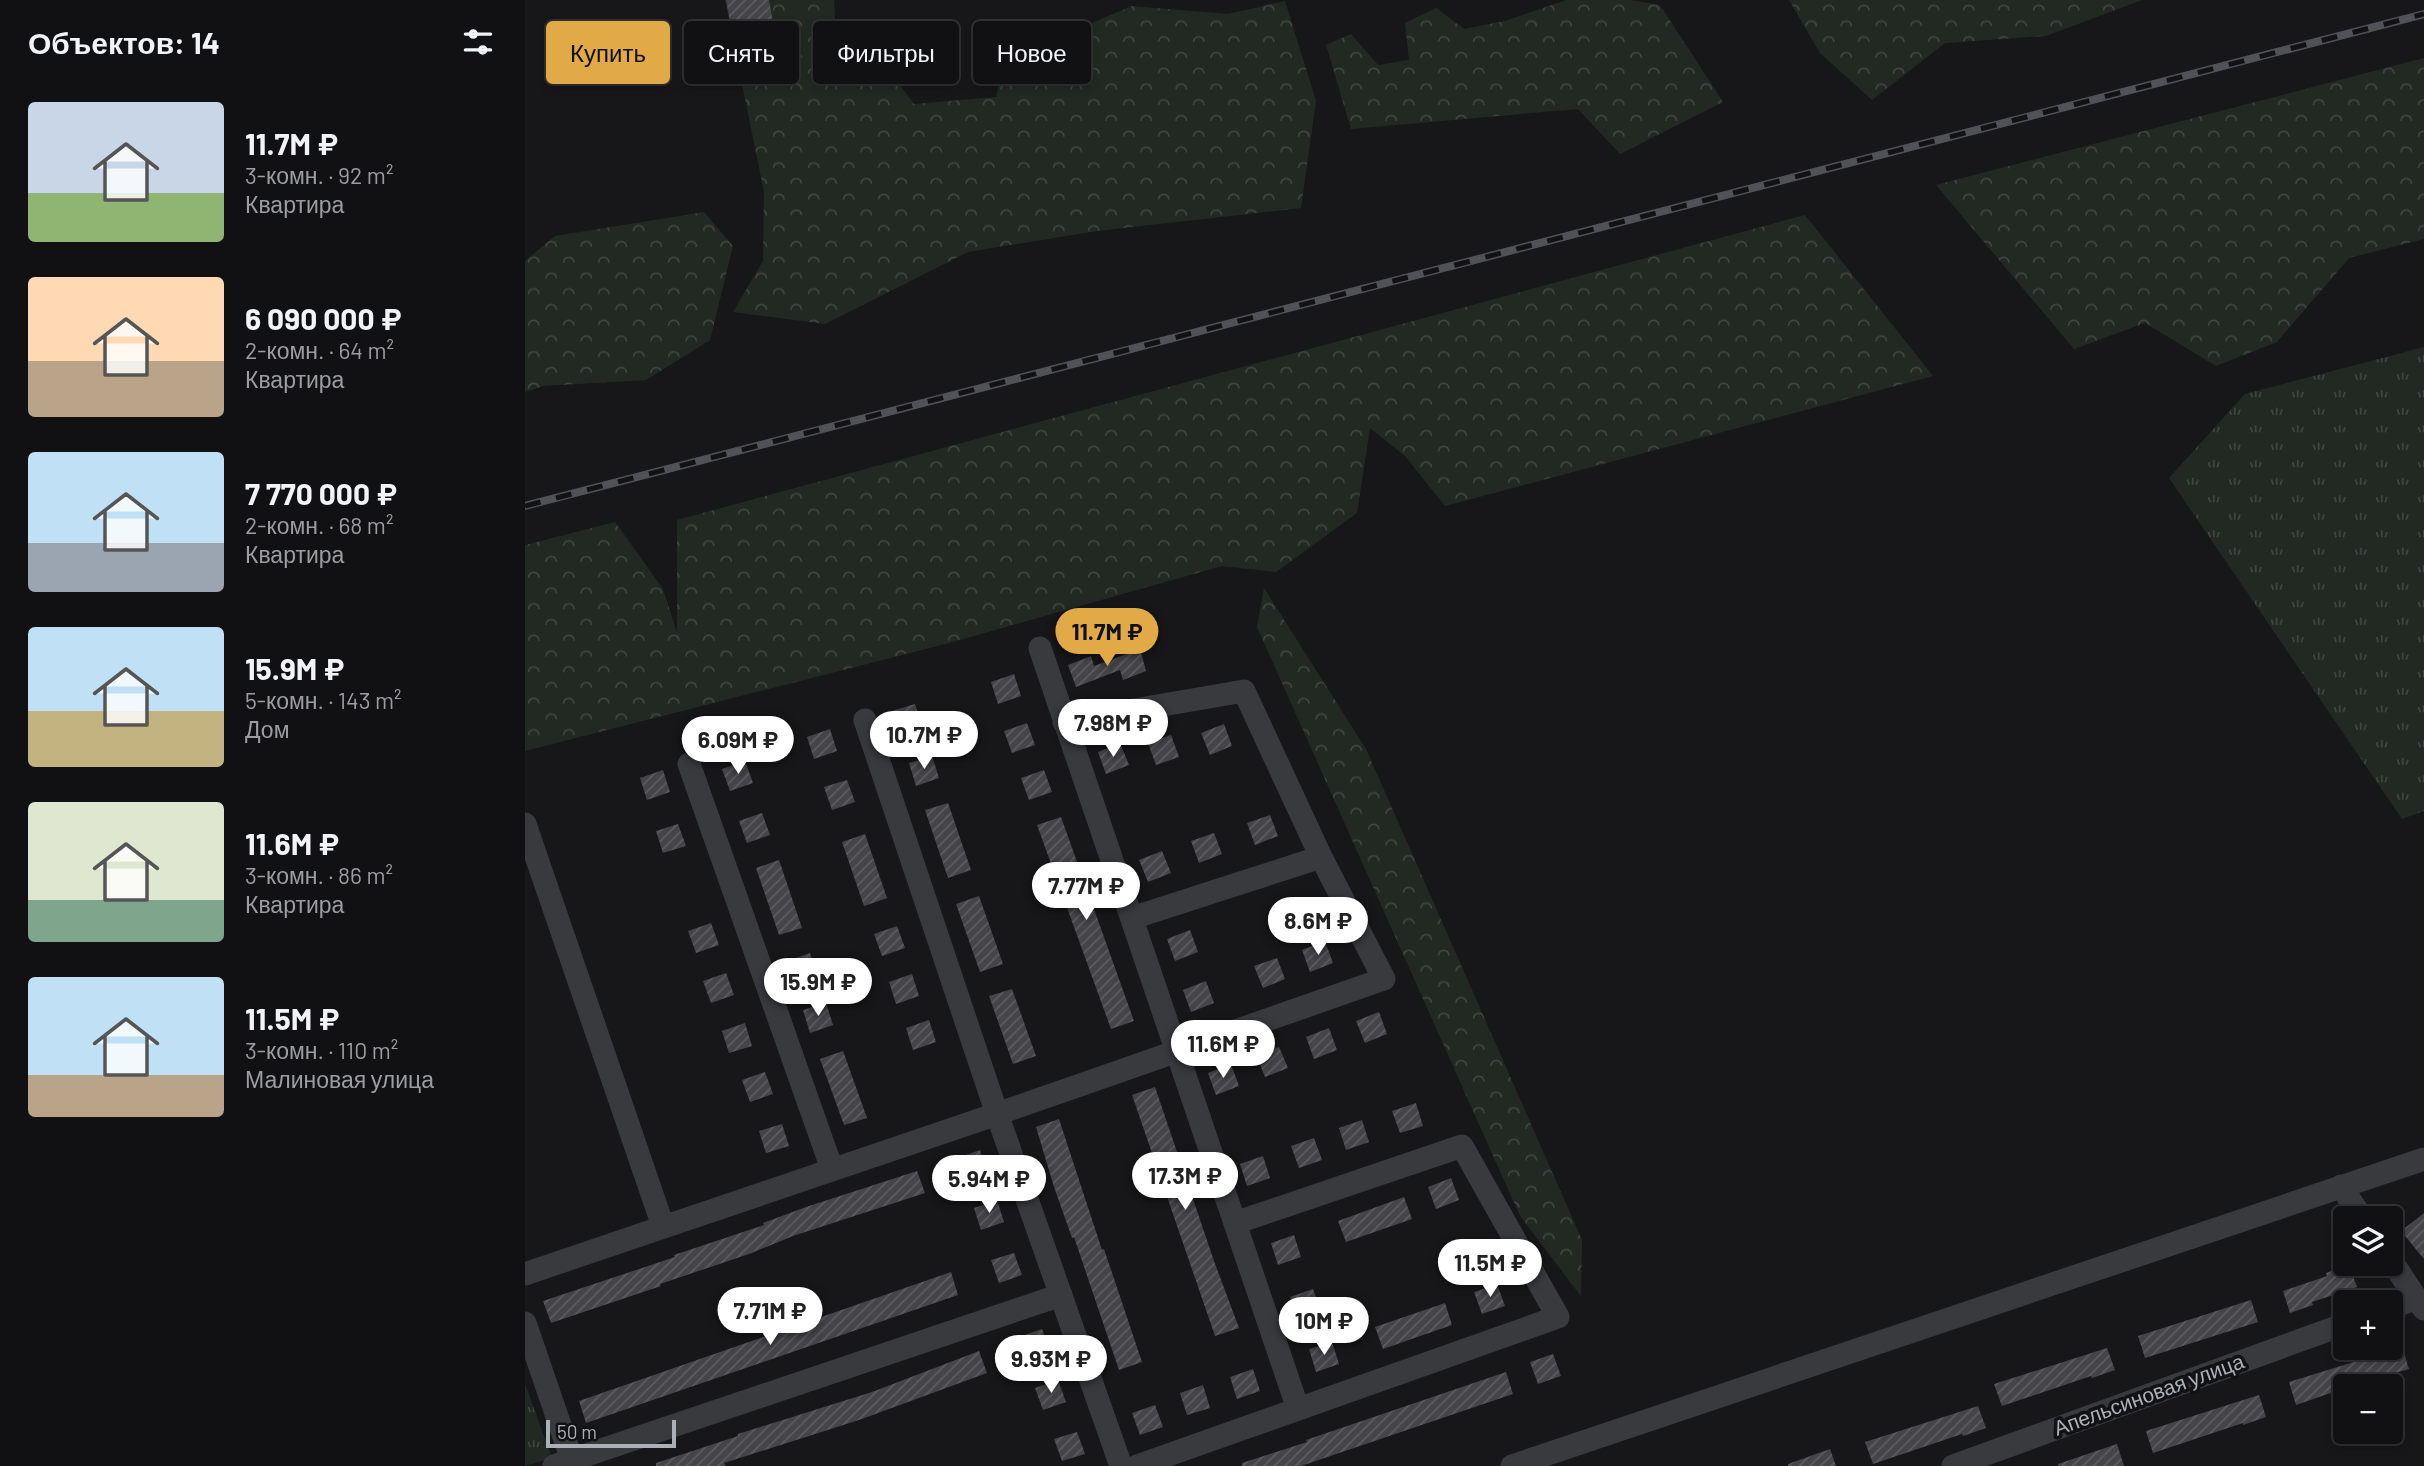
<!DOCTYPE html>
<html lang="ru">
<meta charset="utf-8">
<style>
:root{--surface:#111113;--page:#1a1a1c;--text:#f1f3f6;--muted:#9c9da0;--line:#303133;--accent:#e1aa47}
body{margin:0;font-family:Barlow,sans-serif;background:var(--page);color:var(--text);height:100vh;display:flex;flex-direction:column;font-size:26px;white-space:nowrap}
*{box-sizing:border-box;margin:0}
p{font-size:23px;color:var(--muted)}
.icon{flex:none;width:38px;height:38px;fill:none;stroke:currentColor;stroke-width:2;stroke-linecap:round;stroke-linejoin:round}
.map{position:relative;flex:1;overflow:hidden}
.details{display:flex;flex-direction:column;background:var(--surface);width:525px}
.details>*{flex:none}
.banner{position:absolute;left:21px;top:21px;width:665px;height:63px;display:flex;gap:14px}
.controls{position:absolute;left:1808px;top:1206px;display:grid;gap:14px}
.controls a{display:grid;place-items:center;width:70px;height:70px;border-radius:7px;background:var(--surface);box-shadow:0 4px 10px #0003,0 0 0 2px var(--line);font-size:35px}
.scale{position:absolute;left:21px;bottom:18px;width:130px;box-sizing:border-box;padding-left:7px;border:4px solid #abafb8;border-top:0;font-size:19px;line-height:24px;white-space:nowrap;color:#abafb8;-webkit-text-stroke:5px #121214;paint-order:stroke}
.price{position:absolute;translate:-50% -60px;padding:0 16px;border-radius:24px;background:#fff;color:#222;font-size:23px;line-height:46px;filter:drop-shadow(0 2px 4px #0008)}
.price::after{content:'';position:absolute;left:50%;top:42px;width:21px;height:16px;margin-left:-10px;background:inherit;clip-path:polygon(0 0,100% 0,50% 100%)}
.price.current{background:var(--accent);color:#111}
ul{padding:0;list-style:none}
li{display:flex;align-items:center;gap:21px;height:175px;padding:0 28px}
li span{display:grid;place-items:center;flex:none;width:196px;height:140px;border-radius:7px;color:#555}
li>.icon{margin-inline-start:auto}
span .icon{width:84px;height:84px;fill:#fffc;stroke-width:1}
li b{font-size:30px}
h2{display:flex;justify-content:space-between;align-items:center;height:84px;padding:0 28px;font-size:30px}
.tag{padding:0 24px;border-radius:7px;background:var(--surface);box-shadow:0 4px 10px #0003,0 0 0 2px var(--line);font-size:24px;line-height:63px}
.tag.current{background:var(--accent);color:#111}
main{display:flex;flex:1;min-height:0}
.map>svg:first-child{display:block}
</style>
<main>
<section class="details">
<h2>Объектов: 14<svg class="icon" aria-label="filters" viewBox="0 0 24 24"><path d="M4 7h16M4 17h16"/><circle cx="9" cy="7" r="2"/><circle cx="15" cy="17" r="2"/></svg></h2>
<ul>
<li><span style="background:linear-gradient(#c9d6e8 65%,#8fb573 0)"><svg class="icon" aria-label="home" viewBox="0 0 24 24"><path d="M3 11l9-7 9 7M6 9v11h12V9"/></svg></span><div><b>11.7M ₽</b><p>3-комн. · 92 m²</p><p>Квартира</p></div></li>
<li><span style="background:linear-gradient(#ffd9b3 60%,#b9a48a 0)"><svg class="icon" aria-label="home" viewBox="0 0 24 24"><path d="M3 11l9-7 9 7M6 9v11h12V9"/></svg></span><div><b>6 090 000 ₽</b><p>2-комн. · 64 m²</p><p>Квартира</p></div></li>
<li><span style="background:linear-gradient(#bfe0f5 65%,#9aa5b1 0)"><svg class="icon" aria-label="home" viewBox="0 0 24 24"><path d="M3 11l9-7 9 7M6 9v11h12V9"/></svg></span><div><b>7 770 000 ₽</b><p>2-комн. · 68 m²</p><p>Квартира</p></div></li>
<li><span style="background:linear-gradient(#bfe0f5 60%,#c2b280 0)"><svg class="icon" aria-label="home" viewBox="0 0 24 24"><path d="M3 11l9-7 9 7M6 9v11h12V9"/></svg></span><div><b>15.9M ₽</b><p>5-комн. · 143 m²</p><p>Дом</p></div></li>
<li><span style="background:linear-gradient(#dfe7d0 70%,#7fa58c 0)"><svg class="icon" aria-label="home" viewBox="0 0 24 24"><path d="M3 11l9-7 9 7M6 9v11h12V9"/></svg></span><div><b>11.6M ₽</b><p>3-комн. · 86 m²</p><p>Квартира</p></div></li>
<li><span style="background:linear-gradient(#bfe0f5 70%,#b9a48a 0)"><svg class="icon" aria-label="home" viewBox="0 0 24 24"><path d="M3 11l9-7 9 7M6 9v11h12V9"/></svg></span><div><b>11.5M ₽</b><p>3-комн. · 110 m²</p><p>Малиновая улица</p></div></li>
</ul>
</section>
<div class="map">
<svg width="1899" height="1466" viewBox="0 0 1899 1466">
<defs>
<pattern id="grass-tufts" width="24" height="20" patternUnits="userSpaceOnUse" patternTransform="scale(1.75)"><rect width="24" height="20" fill="#222923"/><path d="M3 7l-1-3M5 7V3M7 7l1-3M15 17l-1-3M17 17v-4M19 17l1-3" fill="none" stroke="#3f4641"/></pattern>
<pattern id="forest-crowns" width="20" height="18" patternUnits="userSpaceOnUse" patternTransform="scale(1.75)"><rect width="20" height="18" fill="#222923"/><path d="M2 6a3 3 0 1 1 6 0M12 15a3 3 0 1 1 6 0" fill="none" stroke="#3f4641"/></pattern>
<pattern id="building-hatch" width="6" height="6" patternUnits="userSpaceOnUse" patternTransform="scale(1.75)"><rect width="6" height="6" fill="#454549"/><path d="M-1 1l2-2M0 6l6-6M5 7l2-2" fill="none" stroke="#5d5d61"/></pattern>
</defs>
<rect width="100%" height="100%" fill="#171719"/>
<!-- grass -->
<path fill="url(#grass-tufts)" d="M1899 347V811L1877 819 1644 478 1720 394Z
M0 1384 27 1458 0 1466Z"/>
<!-- forest -->
<path fill="url(#forest-crowns)" d="M200 0H309L311 34 363 69 389 104 471 97 481 59 607 6 703 14 760 1 791 101 776 208 572 231 443 252 300 324 208 312 238 261 239 192Z
M1041 0H1105L1135 5 1198 102 1095 154 1053 109 826 129 801 45 826 34 853 65 884 60 880 23 911 8 939 29 980 21Z
M1264 0H1617L1521 36 1420 43 1347 100 1295 53Z
M1899 58V239L1824 258 1752 342 1691 366 1620 323 1549 349 1411 185Z
M179 212 208 246 185 340 121 380 18 386 0 392V261L30 236Z
M1280 215 1408 376 920 506 880 456 845 428 832 513 751 572 697 566 424 643 0 751V545L90 522 138 589 152 633V520Z
M739 588 841 749 1057 1240 1056 1296 995 1216 732 627Z"/>
<!-- building -->
<path fill="url(#building-hatch)" d="M201 0H244L250 34 209 42Z
M615 649 621 671 598 680 595 670 551 687 543 665 566 656 569 666Z
M489 674 496 696 473 704 466 682Z
M390 704 397 726 374 734 367 711Z
M502 723 510 745 487 753 479 731Z
M699 724 707 746 685 755 676 733Z
M305 729 312 751 289 759 282 737Z
M646 735 654 757 631 765 623 743Z
M595 743 604 765 581 774 573 752Z
M407 756 414 778 391 786 384 763Z
M220 761 228 783 205 791 197 769Z
M138 770 145 792 122 800 115 778Z
M519 770 527 792 504 800 496 778Z
M322 780 330 802 307 810 299 787Z
M423 803 446 870 423 878 400 810Z
M237 813 245 835 222 843 214 821Z
M745 815 753 836 730 845 722 823Z
M536 817 609 1021 586 1029 512 825Z
M153 824 161 846 138 853 131 831Z
M689 833 697 854 674 863 666 841Z
M340 834 362 898 339 906 317 842Z
M637 851 646 873 623 882 614 860Z
M254 860 277 928 254 935 231 868Z
M454 896 478 964 455 972 431 904Z
M186 923 194 945 171 953 163 931Z
M372 926 380 948 357 956 349 934Z
M665 930 673 952 650 961 642 939Z
M800 941 808 963 785 972 777 950Z
M285 953 292 976 269 983 262 961Z
M752 958 760 979 738 988 729 966Z
M201 973 209 995 186 1003 178 981Z
M387 974 394 996 371 1004 364 982Z
M681 981 689 1003 666 1012 658 990Z
M487 989 511 1056 488 1064 464 996Z
M301 1003 308 1025 285 1033 278 1010Z
M854 1012 862 1034 840 1043 831 1021Z
M404 1020 411 1042 388 1050 381 1028Z
M220 1023 227 1046 204 1053 197 1031Z
M804 1028 812 1050 789 1059 781 1037Z
M754 1047 763 1068 740 1077 731 1055Z
M318 1051 342 1118 319 1125 295 1059Z
M706 1064 714 1086 691 1095 683 1073Z
M240 1072 248 1094 225 1102 217 1080Z
M630 1087 689 1261 714 1328 690 1336 607 1095Z
M891 1103 898 1126 875 1133 867 1111Z
M534 1119 577 1250 579 1249 617 1362 594 1370 549 1237 547 1238 529 1187 511 1127Z
M837 1120 844 1142 821 1150 814 1128Z
M257 1124 264 1146 241 1153 234 1131Z
M789 1138 797 1160 774 1168 766 1146Z
M455 1150 462 1172 439 1180 432 1158Z
M738 1156 745 1178 722 1186 715 1164Z
M392 1171 400 1193 268 1236 224 1254 135 1284 136 1286 26 1323 18 1301 150 1257 149 1255 239 1225 238 1223 281 1207Z
M926 1178 934 1200 911 1209 903 1187Z
M879 1197 887 1219 821 1242 813 1221Z
M472 1200 479 1222 456 1230 449 1208Z
M1899 1213V1259L1876 1231Z
M769 1235 776 1257 753 1265 746 1243Z
M489 1253 497 1275 474 1283 466 1260Z
M1824 1265 1832 1287 1787 1302 1788 1305 1765 1313 1758 1291 1802 1276 1801 1273Z
M426 1272 433 1295 61 1423 54 1401Z
M972 1284 980 1306 957 1314 949 1292Z
M788 1289 796 1311 772 1319 765 1297Z
M1726 1300 1733 1322 1620 1358 1613 1336Z
M920 1303 927 1325 858 1349 850 1327Z
M517 1329 525 1352 502 1360 494 1337Z
M807 1342 814 1364 791 1372 784 1349Z
M1877 1347 1884 1369 1827 1386H1820V1388L1771 1405 1764 1382Z
M1582 1348 1590 1370 1567 1378 1566 1376 1477 1406 1469 1384Z
M454 1351 462 1373 334 1420 199 1463 201 1466H131V1463L213 1436V1434L347 1392Z
M1028 1354 1036 1376 1013 1384 1005 1362Z
M728 1369 735 1391 712 1399 705 1377Z
M981 1372 988 1394 776 1466H717V1463L782 1442 781 1440Z
M533 1380 541 1402 518 1410 510 1388Z
M678 1385 685 1408 662 1415 655 1393Z
M1734 1395 1741 1417 1718 1425V1423L1628 1453 1621 1431Z
M630 1405 638 1427 615 1435 607 1413Z
M1453 1406 1461 1428 1438 1436 1437 1434 1348 1464 1340 1442Z
M552 1432 560 1454 537 1461 529 1439Z
M1592 1444 1599 1466H1533V1464Z
M1305 1449 1311 1466H1263V1464Z"/>
<g fill="none" stroke-linecap="round" stroke-linejoin="round">
<!-- minor -->
<path stroke="#393a3e" stroke-width="23" d="M515 648 773 1409
M340 720 472 1114 596 1466
M164 764 307 1169
M0 824 138 1226
M607 918 796 857
M1816 1186 1837 1218
M1866 1260 1891 1298
M0 1274 472 1114 859 979 796 857 719 691 539 722
M1866 1308 1891 1298 1899 1309
M0 1323 49 1466
M29 1466 536 1295
M612 1466 1033 1317 937 1146 710 1223
M987 1466 1899 1159
M1428 1466 1820 1324"/>
<defs>
<path id="rail" d="M0 506 1899 14"/>
</defs>
<!-- rail casing -->
<use href="#rail" stroke="#505257" stroke-width="8"/>
<!-- rail -->
<use href="#rail" stroke="#121214" stroke-width="5" stroke-dasharray="16" stroke-linecap="butt"/>
</g>
<g text-anchor="middle" stroke-width="7" stroke-linejoin="round" paint-order="stroke">
<!-- street labels -->
<g font-size="21" fill="#abafb8" stroke="#121214">
<text transform="translate(1624 1395) rotate(-20)" y="7">Апельсиновая улица</text>
</g>
</g>
</svg>
<div class="controls">
<a><svg class="icon" aria-label="layers" viewBox="0 0 24 24"><path d="M12 4l9 5-9 5-9-5zM3 14l9 5 9-5"/></svg></a>
<a>+</a>
<a>−</a>
</div>
<div class="scale">50 m</div>
<b class="price current" style="left:582px;top:668px">11.7M ₽</b>
<b class="price" style="left:588px;top:759px">7.98M ₽</b>
<b class="price" style="left:399px;top:771px">10.7M ₽</b>
<b class="price" style="left:213px;top:776px">6.09M ₽</b>
<b class="price" style="left:561px;top:922px">7.77M ₽</b>
<b class="price" style="left:793px;top:957px">8.6M ₽</b>
<b class="price" style="left:293px;top:1018px">15.9M ₽</b>
<b class="price" style="left:698px;top:1080px">11.6M ₽</b>
<b class="price" style="left:660px;top:1212px">17.3M ₽</b>
<b class="price" style="left:464px;top:1215px">5.94M ₽</b>
<b class="price" style="left:965px;top:1299px">11.5M ₽</b>
<b class="price" style="left:245px;top:1347px">7.71M ₽</b>
<b class="price" style="left:799px;top:1357px">10M ₽</b>
<b class="price" style="left:526px;top:1395px">9.93M ₽</b>
<div class="banner">
<a class="tag current">Купить</a>
<a class="tag">Снять</a>
<a class="tag">Фильтры</a>
<a class="tag">Новое</a>
</div>
</div>
</main>
